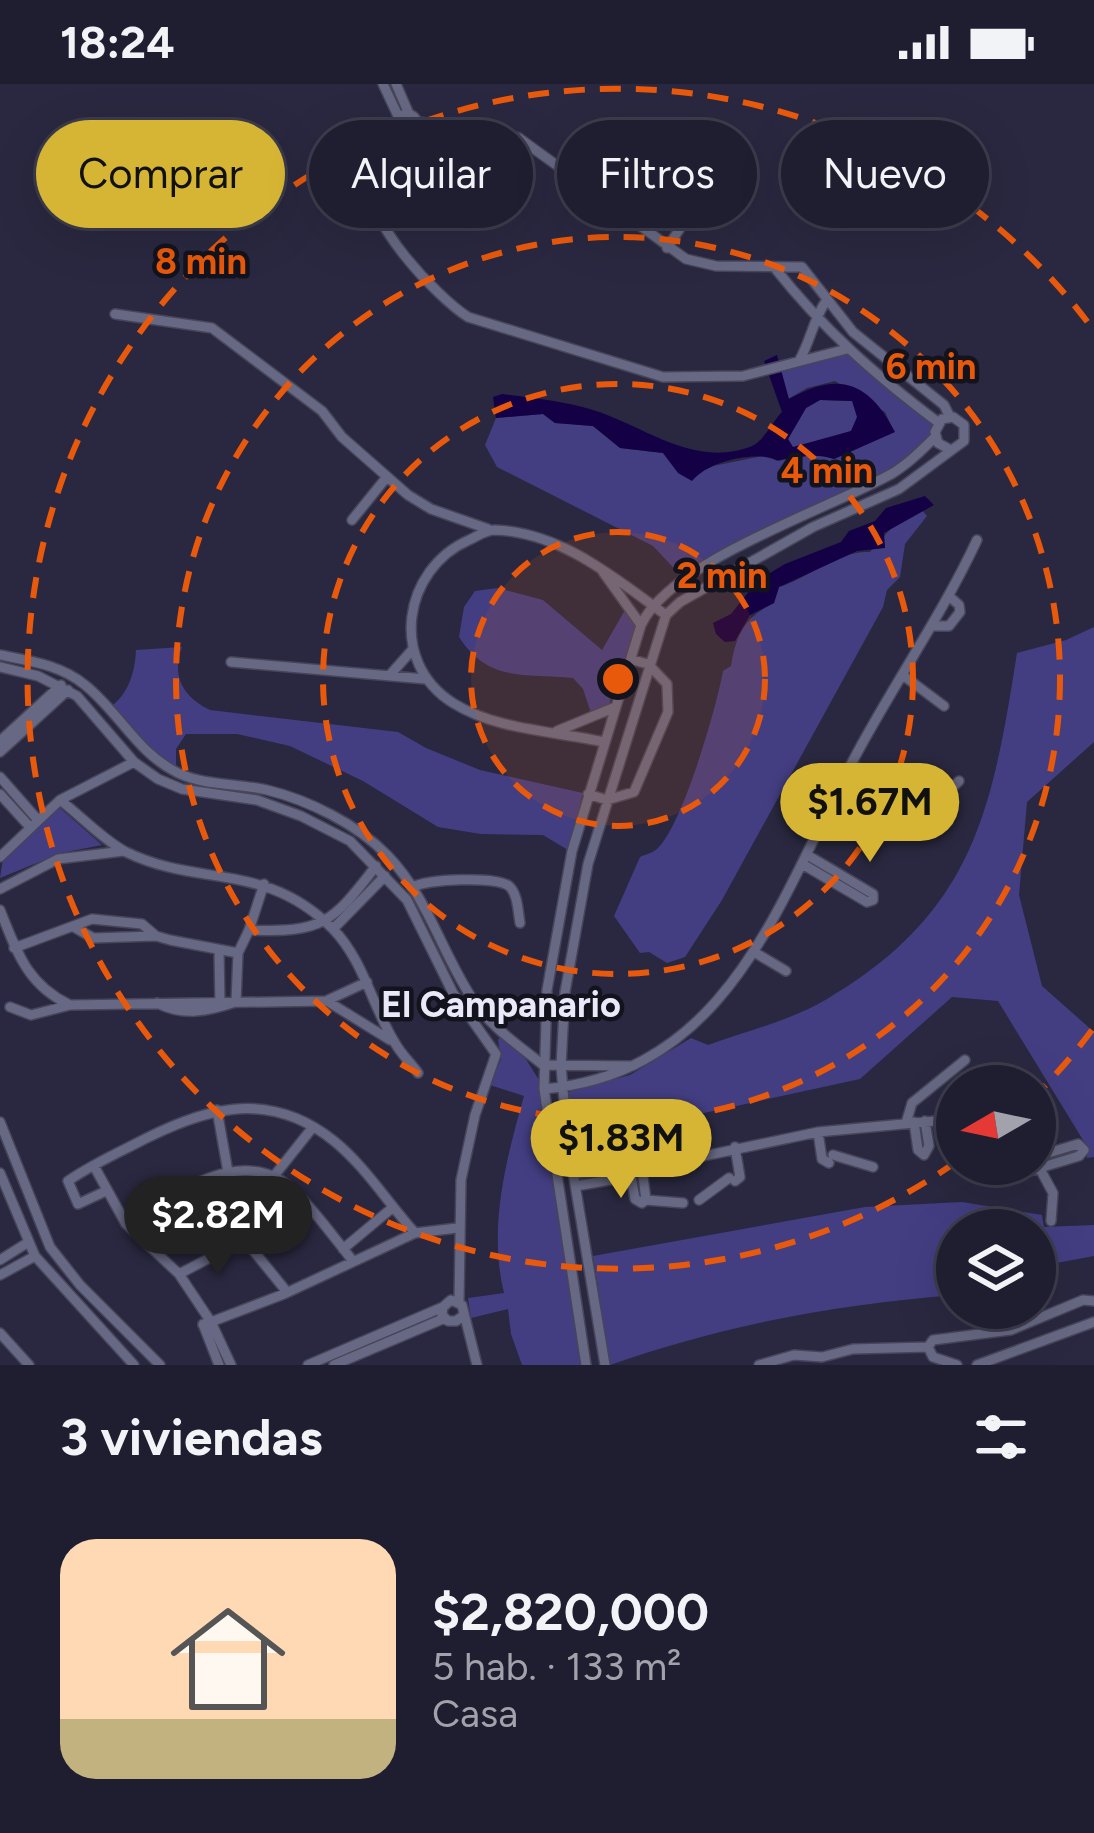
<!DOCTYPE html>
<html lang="es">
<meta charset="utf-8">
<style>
:root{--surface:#1f1e30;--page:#2c2b3c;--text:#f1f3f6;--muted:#a1a2ab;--line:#3c3c4c;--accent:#d6b534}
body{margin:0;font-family:Figtree,sans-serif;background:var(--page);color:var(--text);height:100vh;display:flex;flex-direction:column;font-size:45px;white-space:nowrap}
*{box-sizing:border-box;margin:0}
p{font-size:39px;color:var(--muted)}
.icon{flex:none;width:66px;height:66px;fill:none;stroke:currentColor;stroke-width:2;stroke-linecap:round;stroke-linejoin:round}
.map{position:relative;height:1281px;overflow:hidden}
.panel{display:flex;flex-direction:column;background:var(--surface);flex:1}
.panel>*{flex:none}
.hud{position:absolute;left:36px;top:36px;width:1023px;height:108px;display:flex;gap:24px}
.needle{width:78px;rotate:261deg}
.fabs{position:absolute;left:936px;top:981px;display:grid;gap:24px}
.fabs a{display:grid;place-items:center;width:120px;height:120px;border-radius:50%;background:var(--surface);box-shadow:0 12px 48px #0002,0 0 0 3px var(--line);font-size:60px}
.price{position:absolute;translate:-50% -102px;padding:0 27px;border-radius:42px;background:var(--accent);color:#111;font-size:39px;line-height:78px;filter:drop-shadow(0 3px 6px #0008)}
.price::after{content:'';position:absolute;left:50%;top:72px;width:36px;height:27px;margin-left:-18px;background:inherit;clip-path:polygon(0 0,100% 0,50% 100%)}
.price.selected{background:#222;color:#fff}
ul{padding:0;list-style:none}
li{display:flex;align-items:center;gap:36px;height:300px;padding:0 60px}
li+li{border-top:3px solid var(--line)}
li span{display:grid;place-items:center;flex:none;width:336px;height:240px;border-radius:36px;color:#555}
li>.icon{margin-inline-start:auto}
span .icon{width:144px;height:144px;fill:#fffc;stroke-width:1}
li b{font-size:51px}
h2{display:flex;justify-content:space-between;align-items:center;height:144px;padding:0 60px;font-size:51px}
.chip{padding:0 42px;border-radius:54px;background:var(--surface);box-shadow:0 12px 48px #0002,0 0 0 3px var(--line);font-size:42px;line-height:108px}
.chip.selected{background:var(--accent);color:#111}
.status{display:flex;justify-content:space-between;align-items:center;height:84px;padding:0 60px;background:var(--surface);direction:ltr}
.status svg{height:33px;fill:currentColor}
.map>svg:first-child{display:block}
</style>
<div class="status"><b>18:24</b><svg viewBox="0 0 49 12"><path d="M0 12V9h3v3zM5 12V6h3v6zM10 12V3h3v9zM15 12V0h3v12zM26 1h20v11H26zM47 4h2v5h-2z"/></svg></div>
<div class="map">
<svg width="1094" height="1281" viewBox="0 0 1094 1281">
<rect width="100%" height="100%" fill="#292840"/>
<!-- green -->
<path fill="#433e82" d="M846 266 938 339 935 353 890 389 806 425 684 495 653 462 497 383 485 361 496 334 543 330 555 339 593 342 620 364 663 369 679 389 762 372 779 377 814 368 834 375 894 348 885 328 835 297 807 304 788 315 780 283Z
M820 316 853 317 858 333 851 347 793 364 788 355 806 324Z
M922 426 927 432 905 460 900 493 887 506 883 523 722 816 685 873 667 879 649 868 640 869 614 832 640 773C646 770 653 769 657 765 682 743 717 622 723 587L731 582C736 550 745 533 774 519L779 503C807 495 839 466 870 468L895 440Z
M498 504 543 516 602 566 625 526 636 541 609 621 591 629 583 605 573 594C524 589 489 599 459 553L464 523 475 507Z
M1094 543V658L1027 718 1019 811 1042 902 1094 948V1073L1087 1074 1086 1061 998 917 952 913 860 995 575 1057 568 1008 630 991 691 954 708 961C747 947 792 936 827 915 974 828 992 727 1017 569L1066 556Z
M182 563C171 592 183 613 210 626L398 648 426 664 480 686 583 709 568 766 543 751 481 750 438 743 363 697 290 662 237 650H186L176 665V688L109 624C128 611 135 589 136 566Z
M59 723 102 761 61 769 0 794 3 775Z
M501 952 522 969 539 996 581 1281H522L511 1250 508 1225 471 1234 468 1214 504 1209C488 1143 506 1076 524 1012L490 1001 501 975 498 956Z
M962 1118 1042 1131 1044 1143 1094 1141V1172L1035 1183V1146H957V1211C838 1220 723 1241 610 1281L593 1172 865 1123Z"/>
<!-- water -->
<path fill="#140045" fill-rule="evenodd" d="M777 271 789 315C838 287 869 297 895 348L834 375C814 369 805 373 785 375 770 378 781 375 766 373 742 370 707 379 692 397L678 389 663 369 620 364 593 342 555 339 543 330 496 334 493 313 502 310C532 314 564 317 593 326 645 342 694 385 752 362 764 357 772 338 782 328L764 277ZM820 316 852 317 857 333 851 347 793 363 788 355 806 324Z
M925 412 934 421 884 449 885 464 857 467 779 503 774 519 750 531 735 557 725 558 716 550 713 539 731 530 758 496 785 480 841 458 849 447 875 437 886 424Z"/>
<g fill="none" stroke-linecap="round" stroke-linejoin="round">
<defs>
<path id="minor" d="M383 0 399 34
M396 0 409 30
M397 40a10 10 0 1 1 20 0a10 10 0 1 1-20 0Z
M417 38 489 45 519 54 686 175 716 182 802 183 853 248 944 321 950 333
M402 48C393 63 377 80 372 97 362 135 438 214 468 233L663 293 743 292 847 265
M352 98 371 101
M587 103 630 47
M667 164 697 119
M774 183C823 245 875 291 939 339
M115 230 212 244 322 327 342 353 408 411 431 425 488 445
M799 277C811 256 813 236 826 217
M352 436 386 394
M603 488 641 541
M933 542H949L960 528 959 521 950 513
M0 571C30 577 61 581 85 601 119 628 137 669 178 689 205 702 237 699 267 706 308 716 357 740 387 771 429 814 442 871 475 919 492 944 520 962 543 981L632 982
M231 578 425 595
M0 583 38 592 77 612 134 678 158 695 182 705 257 716 301 732 350 757 407 816 453 909 496 970 475 1031 461 1096 459 1218
M389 592 413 565
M904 592 944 622
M557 647 613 624
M0 657 61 601
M604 658C554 647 496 646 453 619 388 578 403 485 469 456 478 452 485 446 495 446 561 448 616 495 666 531
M0 668 68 606
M851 681 887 696 933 732
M0 693 37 735
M0 710 29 742
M588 710 607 716 634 708 668 628 667 600 648 580 633 576
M60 716C81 732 103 756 126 768 200 804 265 777 333 845 364 877 372 922 395 959 401 970 411 979 418 989
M928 728 959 697
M809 772 873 810V816
M0 773 60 716 134 678
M804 781 867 818 873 816
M413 803C427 795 496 792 509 802 518 810 518 828 520 839
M0 805 58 775 124 767
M0 826C17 868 27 901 70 921
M74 843 93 854 156 852
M333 845 385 792
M249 846 264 800
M14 864 92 835 142 840 156 852 170 856 238 869 249 846C323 849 332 839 376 782
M219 867 220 922
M754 868 786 887
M328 916 367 898
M157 919C184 933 208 927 236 918L238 869
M10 923 31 931 70 921 327 917 390 956
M544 1005C732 988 780 812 856 671 895 598 942 531 977 456
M217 1026 228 1088
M0 1038 50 1163 80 1201 160 1281
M914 1038 918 1066 924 1071
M906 1039 912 1019 965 976
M818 1048 822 1075 829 1079
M735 1063 740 1093 735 1097
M833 1071 873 1083
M924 1071 929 1062 925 1037
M1009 1080 1014 1088 1023 1089 1079 1072 1084 1066 1078 1060 1035 1073
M94 1082 126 1140 179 1190 211 1238 231 1281
M1039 1083 1053 1109 1051 1137
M630 1087 635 1115 642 1119
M0 1089 35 1172 134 1281
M574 1090 617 1083 625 1087 642 1085 818 1048 957 1035
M274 1092 313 1043
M576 1102 621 1094 625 1087
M106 1107 78 1120 68 1097C88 1083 111 1072 133 1061 201 1025 267 1003 334 1057 365 1082 388 1119 415 1149
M646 1116 683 1119
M699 1116 729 1094
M642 1119 646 1116 642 1085
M126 1140C168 1116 224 1070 275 1093 300 1105 335 1155 353 1177
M343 1165 392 1124
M0 1176 27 1159
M179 1190 240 1158 248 1160 287 1208
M0 1191 35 1172
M463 1232 456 1237H448L442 1231 443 1223 451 1216 462 1221 477 1281
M203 1240 219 1281
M203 1241 284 1210 415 1149 457 1144
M0 1249 29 1281
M928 1263 933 1273 957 1281
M308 1281 443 1223
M334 1281 445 1234
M586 1281 544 1005 547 906 572 767 641 541C671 476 830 425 893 389 909 379 922 366 935 353
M605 1281 567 1052 561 982 565 908 588 780 666 531 680 518 813 443 899 405 964 357V341L953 333 942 335 935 348 938 359 949 365
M759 1281 794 1271 822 1273 853 1265 928 1263 933 1256 1011 1246 1083 1216 1094 1217
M977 1281 1094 1238"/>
</defs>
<!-- minor casing -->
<use href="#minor" stroke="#464559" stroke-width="12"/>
<!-- minor -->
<use href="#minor" stroke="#676883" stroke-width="9"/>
</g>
<!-- distance rings -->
<circle cx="618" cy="595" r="147" fill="#e8590c" fill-opacity=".12"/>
<g fill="none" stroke="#e8590c" stroke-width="6" stroke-dasharray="21 15">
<circle cx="618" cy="595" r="147"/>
<circle cx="618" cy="595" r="295"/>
<circle cx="618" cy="595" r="442"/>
<path d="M1092 946A590 590 0 0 1 1035 1012M956 1078A590 590 0 1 1 1092 244"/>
</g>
<g text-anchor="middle" stroke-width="9" stroke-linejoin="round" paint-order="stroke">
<!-- neighbourhood labels -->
<g font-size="36" font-weight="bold" fill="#e9e9f9" stroke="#12131d">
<text x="501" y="933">El Campanario</text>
</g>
</g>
<circle cx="618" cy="595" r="18" fill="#e8590c" stroke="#12131d" stroke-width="6"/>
<g font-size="36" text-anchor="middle" font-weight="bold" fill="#e8590c" stroke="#12131d" stroke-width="9" stroke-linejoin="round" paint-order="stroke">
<text x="201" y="190">8 min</text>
<text x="931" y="295">6 min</text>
<text x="827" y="399">4 min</text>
<text x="722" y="504">2 min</text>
</g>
</svg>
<div class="fabs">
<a><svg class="needle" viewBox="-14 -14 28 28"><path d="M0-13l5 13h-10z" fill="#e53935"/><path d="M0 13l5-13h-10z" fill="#a1a2ab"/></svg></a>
<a><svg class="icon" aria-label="layers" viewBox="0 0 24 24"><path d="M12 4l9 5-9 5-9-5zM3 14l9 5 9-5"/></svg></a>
</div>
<b class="price" style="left:870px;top:781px">$1.67M</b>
<b class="price" style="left:621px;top:1117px">$1.83M</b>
<b class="price selected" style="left:218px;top:1194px">$2.82M</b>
<div class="hud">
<a class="chip selected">Comprar</a>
<a class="chip">Alquilar</a>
<a class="chip">Filtros</a>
<a class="chip">Nuevo</a>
</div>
</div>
<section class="panel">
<h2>3 viviendas<svg class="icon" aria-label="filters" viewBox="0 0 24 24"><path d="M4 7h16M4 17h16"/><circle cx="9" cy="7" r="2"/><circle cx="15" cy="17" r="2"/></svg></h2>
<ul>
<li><span style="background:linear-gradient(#ffd9b3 75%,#c2b280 0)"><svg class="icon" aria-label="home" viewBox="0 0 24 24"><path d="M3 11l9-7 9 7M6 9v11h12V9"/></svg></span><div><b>$2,820,000</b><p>5 hab. · 133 m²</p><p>Casa</p></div></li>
</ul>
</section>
